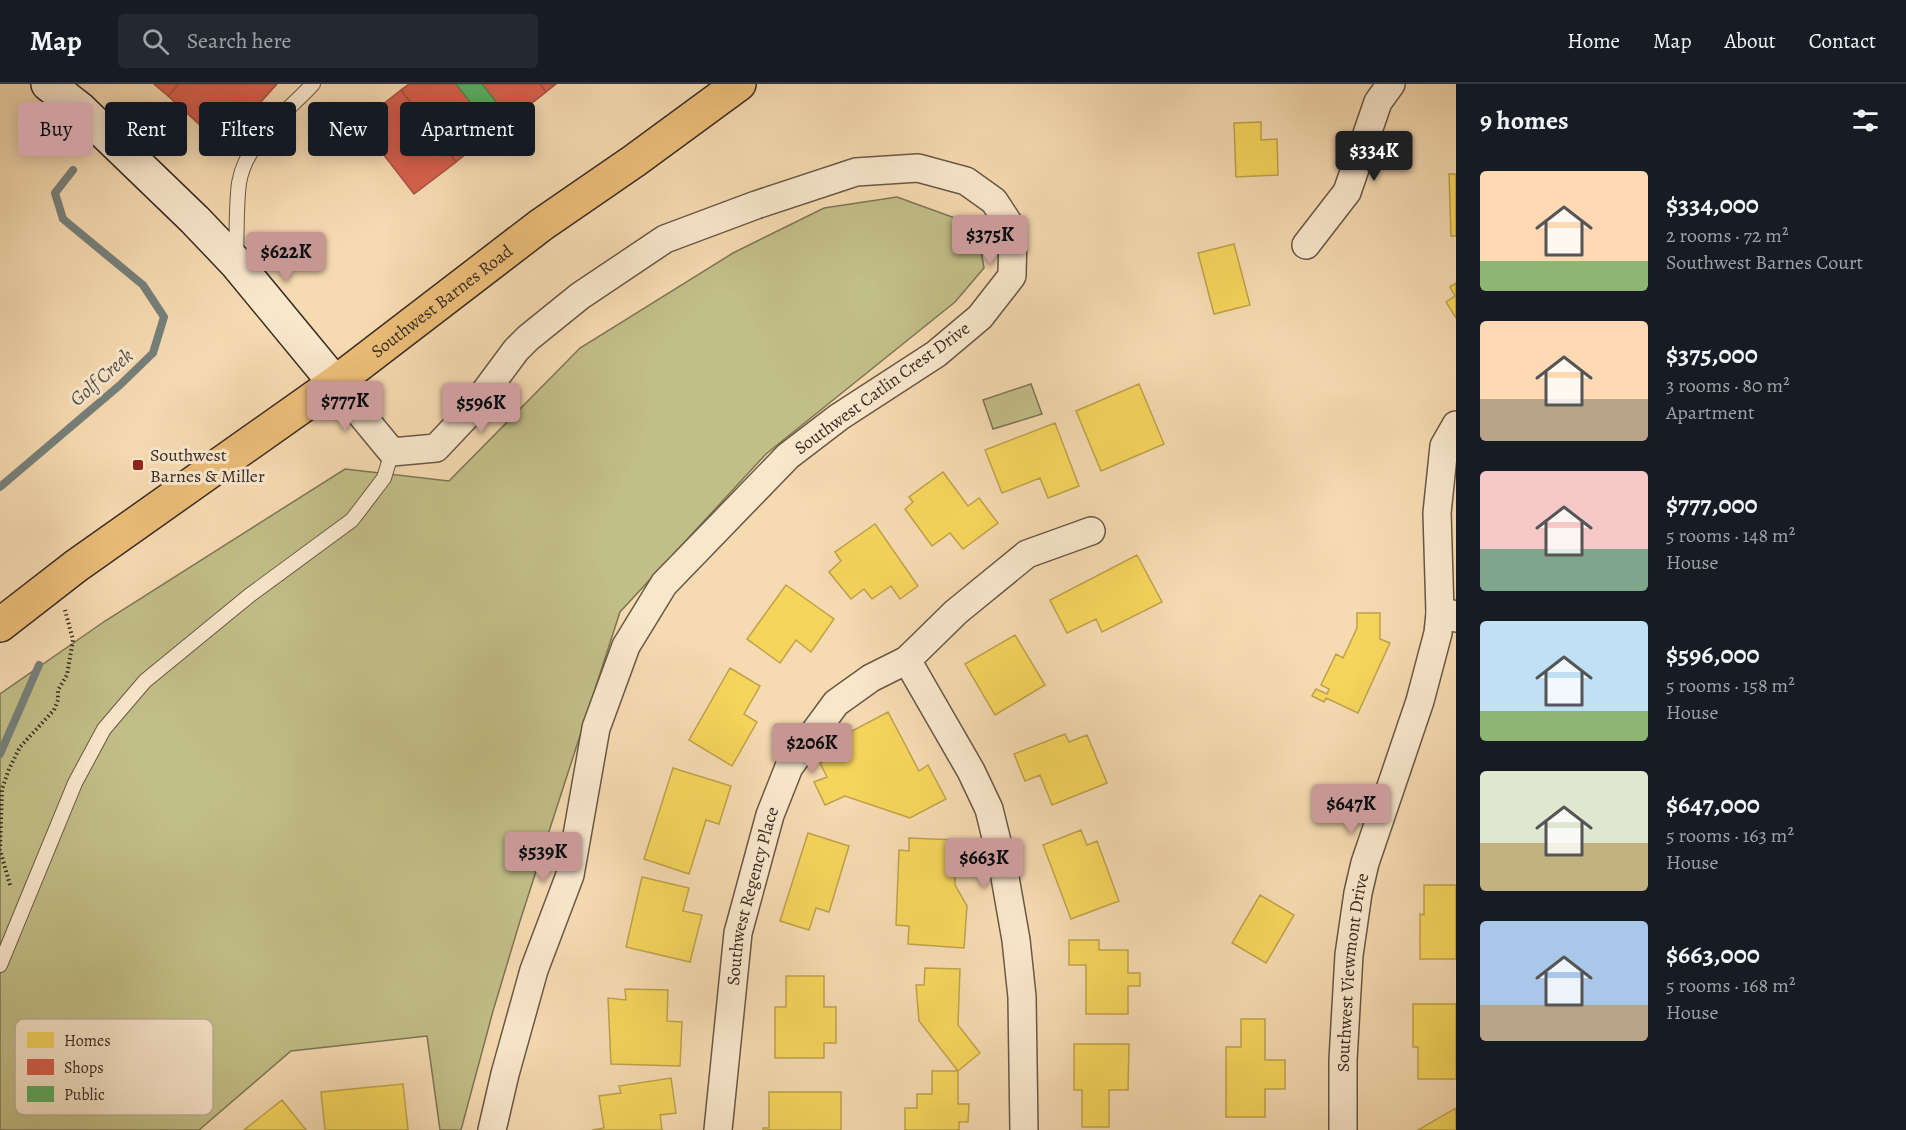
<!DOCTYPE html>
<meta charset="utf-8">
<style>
:root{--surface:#171b24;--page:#242831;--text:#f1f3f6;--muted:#9ea1a6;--line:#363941;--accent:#c59692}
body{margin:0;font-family:Alegreya,serif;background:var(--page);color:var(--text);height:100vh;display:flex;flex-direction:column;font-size:22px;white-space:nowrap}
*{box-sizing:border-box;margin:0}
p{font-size:20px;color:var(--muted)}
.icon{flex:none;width:33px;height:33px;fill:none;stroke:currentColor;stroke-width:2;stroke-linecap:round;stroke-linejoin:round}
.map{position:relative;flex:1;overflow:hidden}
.sheet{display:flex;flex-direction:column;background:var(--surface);width:450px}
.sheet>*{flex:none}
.banner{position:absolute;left:18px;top:18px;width:570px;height:54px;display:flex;gap:12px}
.price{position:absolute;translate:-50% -51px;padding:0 14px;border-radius:6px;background:var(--accent);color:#111;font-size:20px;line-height:39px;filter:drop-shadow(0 2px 3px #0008)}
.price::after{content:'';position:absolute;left:50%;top:36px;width:18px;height:14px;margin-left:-9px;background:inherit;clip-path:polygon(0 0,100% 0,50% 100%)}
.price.active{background:#222;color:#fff}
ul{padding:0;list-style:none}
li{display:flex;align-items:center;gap:18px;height:150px;padding:0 24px}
li span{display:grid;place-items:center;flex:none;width:168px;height:120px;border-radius:6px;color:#555}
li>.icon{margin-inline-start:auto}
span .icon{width:72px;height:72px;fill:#fffc;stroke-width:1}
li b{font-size:26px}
h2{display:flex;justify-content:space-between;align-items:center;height:72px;padding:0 24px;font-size:26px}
.chip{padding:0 21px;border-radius:6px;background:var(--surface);box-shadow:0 3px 15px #0003;font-size:21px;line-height:54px}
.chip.active{background:var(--accent);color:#111}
header{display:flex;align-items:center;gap:36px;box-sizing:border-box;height:84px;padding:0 30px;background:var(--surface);border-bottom:2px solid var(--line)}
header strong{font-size:28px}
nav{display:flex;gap:33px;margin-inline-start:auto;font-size:21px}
.search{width:420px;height:54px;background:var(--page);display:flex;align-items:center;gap:15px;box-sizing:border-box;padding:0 21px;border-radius:6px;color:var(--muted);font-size:22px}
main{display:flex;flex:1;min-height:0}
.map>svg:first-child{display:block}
</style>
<header>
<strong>Map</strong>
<div class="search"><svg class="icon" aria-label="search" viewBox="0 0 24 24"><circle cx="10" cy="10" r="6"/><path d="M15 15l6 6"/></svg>Search here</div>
<nav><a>Home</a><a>Map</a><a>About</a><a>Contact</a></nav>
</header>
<main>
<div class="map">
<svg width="1456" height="1046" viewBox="0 0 1456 1046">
<rect width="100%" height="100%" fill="#f6dab1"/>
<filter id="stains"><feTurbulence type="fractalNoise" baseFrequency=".00333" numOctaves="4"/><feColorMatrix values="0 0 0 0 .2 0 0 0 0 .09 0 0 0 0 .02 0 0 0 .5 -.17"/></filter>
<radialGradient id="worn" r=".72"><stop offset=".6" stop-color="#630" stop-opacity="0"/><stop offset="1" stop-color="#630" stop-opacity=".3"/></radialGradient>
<!-- green -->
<path fill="#c2be87" stroke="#7d7556" stroke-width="1.5" d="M897 113 977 142 984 184 955 218 766 370 620 528 520 837 493 927 461 1046H440L427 952 291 967 199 1046H0V610L105 537 345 385 449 397 580 264 733 169 824 124Z
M1031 300 1042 330 993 345 983 316Z"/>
<!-- homes -->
<path fill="#f6d55c" stroke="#bda24b" stroke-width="1.5" d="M1261 38V56L1277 55 1278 91 1236 93 1234 39Z
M1449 90H1456V152H1451Z
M1234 160 1250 221 1214 230 1198 169Z
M1456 199V234L1446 218 1455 212 1450 203Z
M1139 300 1164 360 1101 387 1076 327Z
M1055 339 1079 402 1048 414 1040 394 1002 409 985 366Z
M943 388 968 422 979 414 998 439 963 465 950 449 932 462 905 425 913 418 909 413Z
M875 440 918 502 900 515 891 502 872 515 864 505 851 515 829 488 841 477 835 468Z
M1137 471 1162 518 1102 548 1096 535 1067 549 1050 516Z
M786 501 834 535 811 568 796 556 780 579 747 555Z
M1357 529H1380V555L1390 559 1358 629 1326 614 1324 618 1312 612 1316 605 1327 610 1329 605 1321 601 1336 570 1343 574 1357 544Z
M1015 551 1045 601 995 631 965 580Z
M730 584 760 602 744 630 757 638 732 682 689 656Z
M888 628 919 687 928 681 946 715 910 734 845 712 825 721 814 698 827 693 820 679 840 670 833 657Z
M1065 650 1069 658 1087 651 1107 699 1052 721 1040 691 1025 697 1014 670Z
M673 684 731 702 719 740 706 736 689 790 644 775Z
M1081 746 1087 761 1097 757 1119 817 1071 835 1043 761Z
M808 749 849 762 829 828 816 824 809 846 780 837Z
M909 754 956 756 955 801 967 822 964 864 908 860 909 842 896 841 899 766 909 767Z
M642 793 689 804 683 827 702 831 690 878 626 863Z
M1424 801H1456V875H1420V830L1424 831Z
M1260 811 1294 831 1266 879 1232 859Z
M1069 856H1099V866H1128V889H1140V902H1128V930H1086V881H1069Z
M925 884 960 885 958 941 980 969 958 987 919 937 916 901H924Z
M786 892H824V923H836V959H824V974H775V923H786Z
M625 905 668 906 667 937 682 938 680 982 611 980 608 914 626 916Z
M1413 920H1456V995H1418V963H1413Z
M1241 935H1265V976H1285V1005H1265V1033H1226V963H1241Z
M1074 960H1129L1128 1006H1109V1043H1082V1006H1074Z
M932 987H958V1020H969L968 1038H959V1046H905V1024H917V1010H932Z
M671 994 676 1029 660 1031 662 1046H592L604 1044 599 1012 621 1009 619 1002Z
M403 1000 408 1046H325L321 1008Z
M769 1008H841V1046H763V1044H769Z
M282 1016 306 1046H244Z
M1456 1024V1046H1418Z"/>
<!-- shops -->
<path fill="#d6604d" stroke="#a75041" stroke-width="1.5" d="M154 0H179L168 12Z
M179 0H277L222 61 168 12Z
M409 0H456L494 48 456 78 401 6Z
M482 0H540L546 8 510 36Z
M540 0H556L546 8Z
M401 6 456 78 414 110 359 39Z"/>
<!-- public -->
<path fill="#5aae61" stroke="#50874f" stroke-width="1.5" d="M456 0H482L510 36 494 48Z"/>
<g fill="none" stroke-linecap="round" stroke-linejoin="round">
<!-- stream -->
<path stroke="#76807b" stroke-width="8" d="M0 403 120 301 153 269 164 233 143 201 63 135 55 109 73 86
M0 670 39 581"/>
<defs>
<path id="service" d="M236 174C237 150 236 122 239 99 246 57 286 29 313 0
M0 881 75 699 104 645 145 597 250 511 352 436 384 394 392 368"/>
<g id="minor">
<path d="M1306 161 1347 108 1378 18 1391 0"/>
<path d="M335 299 392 368 436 364 470 328 516 266 528 254 580 212 665 155 756 121 856 88 918 84 966 97 994 117 1013 146 1012 192 980 233 936 270 839 333 788 372 664 500 626 562 596 644 570 791 534 886 505 990 492 1046"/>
<path d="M1440 529 1437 429 1444 362 1456 341"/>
<path d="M907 576 971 687 989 725 1003 782 1016 856 1022 913 1024 1046"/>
<path id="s1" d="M718 1046 738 849 770 731 789 683 836 619 871 594 907 576 956 528 1027 470 1091 447"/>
<path id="s2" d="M1343 1046V976L1349 871 1358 809 1365 779 1420 617 1438 549 1440 529 1452 530 1456 534"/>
</g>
<path id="secondary" d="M48 0 80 25 195 136 236 179 335 299"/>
<g id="primary">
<path id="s3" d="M0 541 76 482 335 299 541 141 634 77 739 0"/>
</g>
</defs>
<!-- service casing -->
<use href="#service" stroke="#685847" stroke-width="16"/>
<!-- minor casing -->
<use href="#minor" stroke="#685847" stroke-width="30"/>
<!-- secondary casing -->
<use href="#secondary" stroke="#382c24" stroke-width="36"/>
<!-- primary casing -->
<use href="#primary" stroke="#382c24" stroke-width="36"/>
<!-- path -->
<path stroke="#382c24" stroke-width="4" stroke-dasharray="1.5 3" stroke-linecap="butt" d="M10 801 0 766 2 705 9 685 20 663 54 626 58 616V606L67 591 73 556 65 526"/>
<!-- service -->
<use href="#service" stroke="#f9e7cc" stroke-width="14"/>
<!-- minor -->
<use href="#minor" stroke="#f9e7cc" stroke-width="27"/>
<!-- secondary -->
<use href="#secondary" stroke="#f9e7cc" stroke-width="33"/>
<!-- primary -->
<use href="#primary" stroke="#ebbd78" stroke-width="33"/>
</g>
<!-- markers -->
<rect fill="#8f2418" stroke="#f9e7cc" stroke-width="2" x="132" y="375" width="12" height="12" rx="3"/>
<g text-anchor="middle" stroke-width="6" stroke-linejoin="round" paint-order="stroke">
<!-- street labels -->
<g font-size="18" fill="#382c24" stroke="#f9e7cc">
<text dy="6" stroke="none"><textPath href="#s3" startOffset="548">Southwest Barnes Road</textPath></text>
<text transform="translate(882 304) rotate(-36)" y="6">Southwest Catlin Crest Drive</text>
<text dy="6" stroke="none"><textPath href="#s1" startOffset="237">Southwest Regency Place</textPath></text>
<text dy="6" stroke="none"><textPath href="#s2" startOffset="158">Southwest Viewmont Drive</textPath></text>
</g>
<!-- poi labels -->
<g font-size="18" fill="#382c24" stroke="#f9e7cc" text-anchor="start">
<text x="150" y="377">Southwest<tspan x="150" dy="21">Barnes &amp; Miller</tspan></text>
</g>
<!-- water labels -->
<g font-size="20" font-style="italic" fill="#524f48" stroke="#f9e7cc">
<text transform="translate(101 293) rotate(-41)" y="7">Golf Creek</text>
</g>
</g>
<!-- legend -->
<rect x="15" y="935" width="198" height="96" rx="9" fill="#f9e7cc" stroke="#bfaf9a" stroke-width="1.5"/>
<rect x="27" y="948" width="27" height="16" fill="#f6d55c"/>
<rect x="27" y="975" width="27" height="16" fill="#d6604d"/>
<rect x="27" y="1002" width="27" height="16" fill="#5aae61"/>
<g font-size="16" fill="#382c24">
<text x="64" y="962">Homes</text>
<text x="64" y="989">Shops</text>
<text x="64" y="1016">Public</text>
</g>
<rect width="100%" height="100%" filter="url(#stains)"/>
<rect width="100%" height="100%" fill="url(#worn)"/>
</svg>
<b class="price active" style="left:1374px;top:98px">$334K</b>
<b class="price" style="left:990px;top:182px">$375K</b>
<b class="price" style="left:286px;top:199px">$622K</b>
<b class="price" style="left:345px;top:348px">$777K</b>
<b class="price" style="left:481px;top:350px">$596K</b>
<b class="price" style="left:812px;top:690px">$206K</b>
<b class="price" style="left:1351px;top:751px">$647K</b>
<b class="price" style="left:543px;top:799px">$539K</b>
<b class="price" style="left:984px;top:805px">$663K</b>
<div class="banner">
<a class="chip active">Buy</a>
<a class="chip">Rent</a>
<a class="chip">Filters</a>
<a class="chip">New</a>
<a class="chip">Apartment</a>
</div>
</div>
<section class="sheet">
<h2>9 homes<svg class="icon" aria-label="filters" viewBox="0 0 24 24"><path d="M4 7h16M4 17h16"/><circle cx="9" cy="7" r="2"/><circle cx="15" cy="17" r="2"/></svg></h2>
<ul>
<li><span style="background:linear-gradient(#ffd9b3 75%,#8fb573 0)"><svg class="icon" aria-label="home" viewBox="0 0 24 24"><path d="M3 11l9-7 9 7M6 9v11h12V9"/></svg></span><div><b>$334,000</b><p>2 rooms · 72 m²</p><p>Southwest Barnes Court</p></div></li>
<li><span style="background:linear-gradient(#ffd9b3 65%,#b9a48a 0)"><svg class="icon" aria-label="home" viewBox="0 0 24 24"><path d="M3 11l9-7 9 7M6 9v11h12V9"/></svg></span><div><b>$375,000</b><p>3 rooms · 80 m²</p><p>Apartment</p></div></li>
<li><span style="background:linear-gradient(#f6c9c9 65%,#7fa58c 0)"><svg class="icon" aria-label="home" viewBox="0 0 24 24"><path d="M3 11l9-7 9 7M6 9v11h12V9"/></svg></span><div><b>$777,000</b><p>5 rooms · 148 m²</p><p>House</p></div></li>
<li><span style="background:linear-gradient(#bfe0f5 75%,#8fb573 0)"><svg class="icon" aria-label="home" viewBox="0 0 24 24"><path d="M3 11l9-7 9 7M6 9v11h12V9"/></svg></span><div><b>$596,000</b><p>5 rooms · 158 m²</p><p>House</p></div></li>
<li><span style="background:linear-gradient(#dfe7d0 60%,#c2b280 0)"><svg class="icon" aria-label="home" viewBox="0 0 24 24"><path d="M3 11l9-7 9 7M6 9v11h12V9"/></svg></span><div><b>$647,000</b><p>5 rooms · 163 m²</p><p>House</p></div></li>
<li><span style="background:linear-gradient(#a9c7e8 70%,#b9a48a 0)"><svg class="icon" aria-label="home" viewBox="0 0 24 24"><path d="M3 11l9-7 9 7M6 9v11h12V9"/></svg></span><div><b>$663,000</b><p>5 rooms · 168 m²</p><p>House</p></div></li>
</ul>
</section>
</main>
